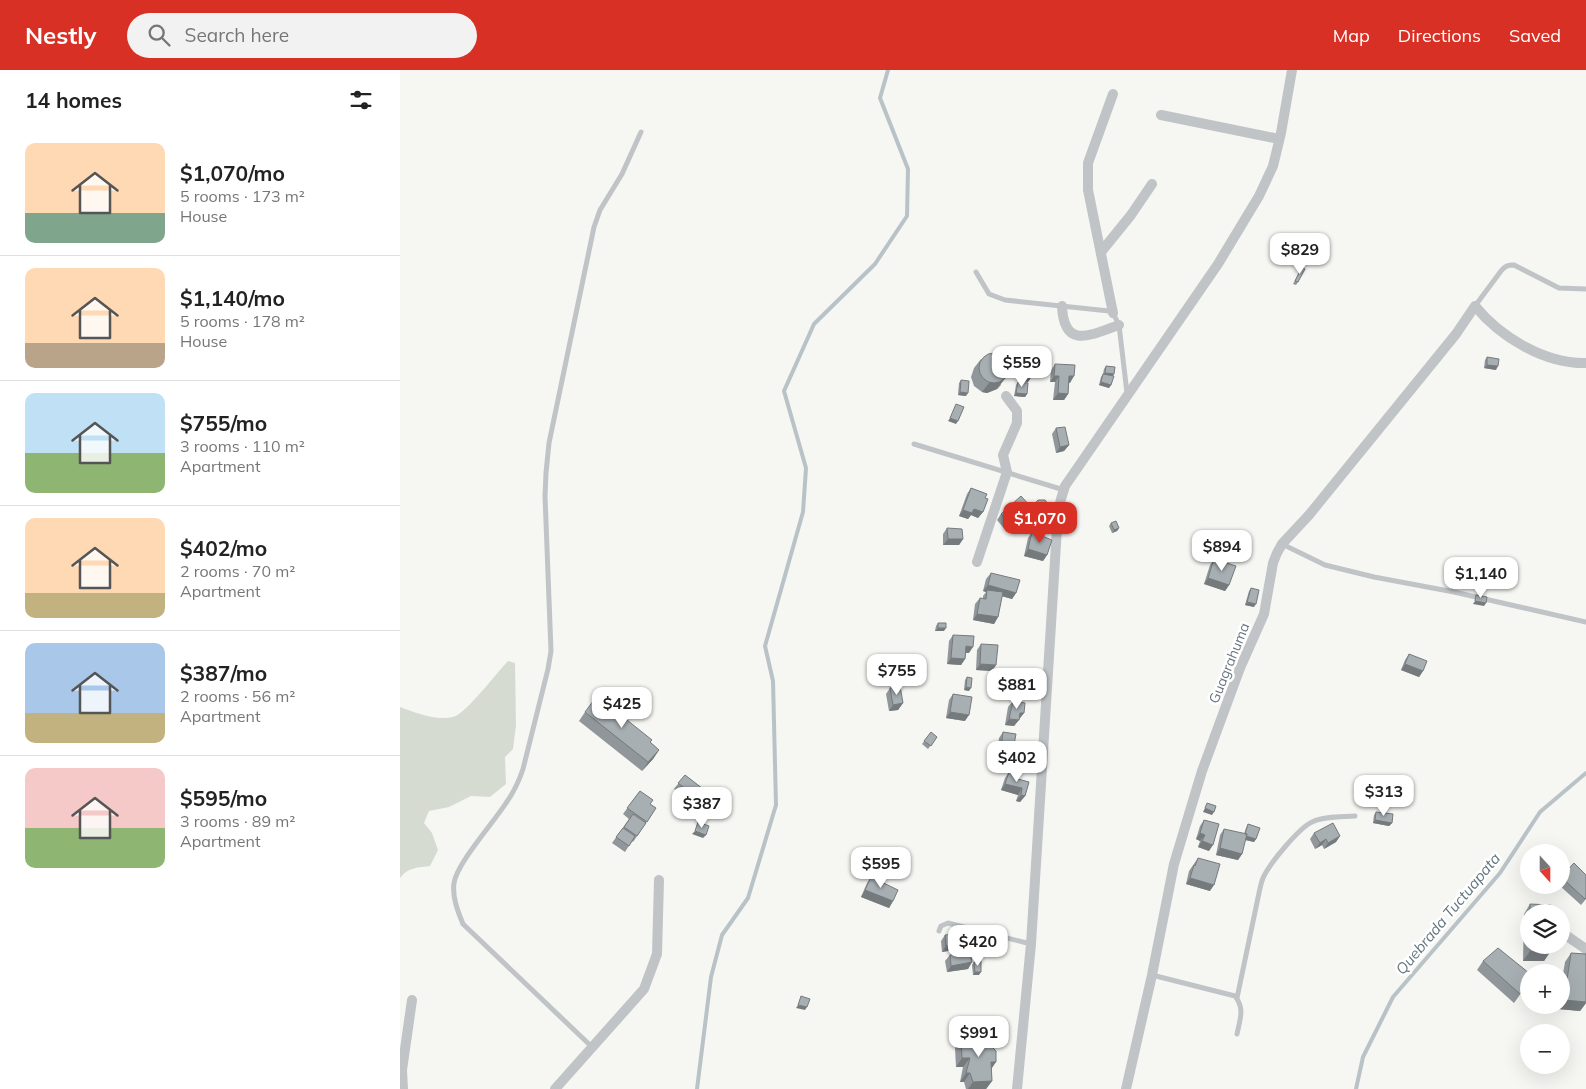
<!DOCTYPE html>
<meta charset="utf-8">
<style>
:root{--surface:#fff;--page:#f2f2f2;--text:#222;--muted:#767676;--line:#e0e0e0;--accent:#d93025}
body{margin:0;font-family:Mulish,sans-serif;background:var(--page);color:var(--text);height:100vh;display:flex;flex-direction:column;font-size:19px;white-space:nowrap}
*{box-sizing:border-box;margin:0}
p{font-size:16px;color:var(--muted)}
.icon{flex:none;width:28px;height:28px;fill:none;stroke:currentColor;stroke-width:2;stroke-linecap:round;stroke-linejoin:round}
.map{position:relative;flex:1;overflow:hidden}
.drawer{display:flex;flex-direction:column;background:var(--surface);width:400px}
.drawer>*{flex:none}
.needle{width:32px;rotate:159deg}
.controls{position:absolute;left:1120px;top:774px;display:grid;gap:10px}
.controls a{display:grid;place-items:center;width:50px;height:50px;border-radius:50%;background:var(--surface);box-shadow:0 5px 20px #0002;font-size:25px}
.price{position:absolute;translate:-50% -42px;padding:0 11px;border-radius:10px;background:#fff;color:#222;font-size:16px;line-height:32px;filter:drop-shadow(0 1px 2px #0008)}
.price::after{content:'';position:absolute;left:50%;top:30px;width:15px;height:11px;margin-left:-8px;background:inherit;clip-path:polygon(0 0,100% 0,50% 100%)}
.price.selected{background:var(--accent);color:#fff}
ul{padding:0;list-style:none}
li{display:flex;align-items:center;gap:15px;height:125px;padding:0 25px}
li+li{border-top:1px solid var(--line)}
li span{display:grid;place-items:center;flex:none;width:140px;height:100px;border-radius:10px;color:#555}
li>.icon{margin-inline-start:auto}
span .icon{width:60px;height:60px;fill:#fffc;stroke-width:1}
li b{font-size:21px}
h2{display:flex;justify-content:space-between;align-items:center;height:60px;padding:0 25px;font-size:21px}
header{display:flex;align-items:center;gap:30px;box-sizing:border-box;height:70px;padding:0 25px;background:var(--accent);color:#fff}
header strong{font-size:24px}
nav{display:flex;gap:28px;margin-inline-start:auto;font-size:18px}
.search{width:350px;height:45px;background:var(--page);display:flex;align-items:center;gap:12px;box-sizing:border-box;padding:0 18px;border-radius:28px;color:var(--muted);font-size:19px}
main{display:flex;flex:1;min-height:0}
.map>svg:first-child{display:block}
</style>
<header>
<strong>Nestly</strong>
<div class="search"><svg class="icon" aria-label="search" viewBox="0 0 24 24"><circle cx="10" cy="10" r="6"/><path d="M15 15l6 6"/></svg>Search here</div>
<nav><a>Map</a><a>Directions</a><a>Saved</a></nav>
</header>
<main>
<section class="drawer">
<h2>14 homes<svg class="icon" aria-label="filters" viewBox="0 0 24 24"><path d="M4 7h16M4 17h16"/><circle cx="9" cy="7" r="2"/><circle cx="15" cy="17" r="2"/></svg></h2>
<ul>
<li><span style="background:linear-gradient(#ffd9b3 70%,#7fa58c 0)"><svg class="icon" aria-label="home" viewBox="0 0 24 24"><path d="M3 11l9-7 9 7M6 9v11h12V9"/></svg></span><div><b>$1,070/mo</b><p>5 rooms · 173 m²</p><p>House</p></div></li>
<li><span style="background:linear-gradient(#ffd9b3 75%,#b9a48a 0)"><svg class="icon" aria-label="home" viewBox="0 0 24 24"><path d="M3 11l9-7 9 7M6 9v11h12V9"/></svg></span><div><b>$1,140/mo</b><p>5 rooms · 178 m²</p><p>House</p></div></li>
<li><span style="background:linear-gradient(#bfe0f5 60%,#8fb573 0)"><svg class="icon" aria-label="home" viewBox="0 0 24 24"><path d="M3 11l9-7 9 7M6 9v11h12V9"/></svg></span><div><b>$755/mo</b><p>3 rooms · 110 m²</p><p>Apartment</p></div></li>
<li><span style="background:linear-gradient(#ffd9b3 75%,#c2b280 0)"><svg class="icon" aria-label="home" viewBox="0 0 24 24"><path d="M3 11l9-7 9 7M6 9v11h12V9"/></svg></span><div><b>$402/mo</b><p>2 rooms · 70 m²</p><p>Apartment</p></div></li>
<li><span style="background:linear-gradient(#a9c7e8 70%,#c2b280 0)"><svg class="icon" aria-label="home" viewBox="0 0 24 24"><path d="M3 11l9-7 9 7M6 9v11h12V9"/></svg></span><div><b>$387/mo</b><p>2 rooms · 56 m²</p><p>Apartment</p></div></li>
<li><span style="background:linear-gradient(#f6c9c9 60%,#8fb573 0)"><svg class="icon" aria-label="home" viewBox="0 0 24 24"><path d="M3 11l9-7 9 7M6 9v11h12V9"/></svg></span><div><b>$595/mo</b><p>3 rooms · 89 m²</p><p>Apartment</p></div></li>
</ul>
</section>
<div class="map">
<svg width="1186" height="1019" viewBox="0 0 1186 1019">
<rect width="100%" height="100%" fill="#f6f6f3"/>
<!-- green -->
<path fill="#d6dbd2" d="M108 591 115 593 116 655 113 679 105 687 106 714 90 727 71 726 49 737 29 741 24 753 32 763 38 780 30 796C18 797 7 798 0 808V637C17 643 35 651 53 647 66 644 97 602 108 591Z"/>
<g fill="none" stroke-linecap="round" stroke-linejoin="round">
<!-- stream -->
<path stroke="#b9c3c7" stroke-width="4" d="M297 1019 311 907 322 865 348 828 376 735 373 611 365 576 403 442 406 398 384 321 414 254 475 194 507 146 508 99 480 28 488 0
M956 1019 963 987 993 927 1100 803 1140 742 1186 703"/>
<!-- service -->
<path stroke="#c0c4c7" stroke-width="5" d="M576 202 589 224 605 230 709 241 715 247 719 255 727 323
M1075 236 1101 201C1105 196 1108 195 1114 195L1159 218 1186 219
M514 374 664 420
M882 474 925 495 974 507 1054 522 1186 552
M539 861 541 856 548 853 631 874
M752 905 835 926C845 939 840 949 837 964
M837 928 859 823C860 818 861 813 863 808 869 794 899 758 912 752 924 746 942 747 955 746
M192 977 63 854C58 842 52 827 54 813 57 793 94 752 106 733 114 722 119 711 123 699L148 599 151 581 145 426 146 403 149 373 194 157 200 140 222 104 241 62"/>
<!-- minor -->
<path stroke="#c0c4c7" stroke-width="10" d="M761 45 879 69
M701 182 731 145 752 114
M662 236C664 280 690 265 719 255
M713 243 688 120V93L713 24
M577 492 607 402 603 385 617 353V341L606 326
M1161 862 1186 879
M3 1019 2 1000 12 930
M155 1019 244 919 257 884 259 810
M617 1019 631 874 658 442 661 429 665 416 818 194 859 126 873 96 881 63 892 0
M726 1019 752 905 774 794 802 701 840 598 864 544 873 493 877 483 882 474 909 445 1056 264 1075 236C1100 267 1145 294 1186 293"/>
</g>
<!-- wall -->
<path fill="#90969a" d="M902 197 898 212 896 215 893 214Z
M624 284 632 306 628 312 616 310 620 290Z
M1087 287 1096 300 1084 298 1085 290Z
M581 289 601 315 597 319 587 323 582 322 574 316 571 307 574 298Z
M655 294 670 313 669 312 668 324 664 330H653L655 312H650L651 300Z
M706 296 714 304 712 306 711 315 709 318 699 315 701 307 703 304 704 299Z
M561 310 566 326 558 325 559 313Z
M618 312 627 324 625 327 614 326 616 315Z
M656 358 669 375 664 381 656 383 652 364Z
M571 418 585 428 583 442 578 448 571 445 568 449 559 446 567 424Z
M633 436 642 453 634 454 629 448V442Z
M627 443 607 462 597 450 601 444Z
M711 453 719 458 717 461 712 463 709 456Z
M547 458 563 469 559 475H543V464Z
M632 462 647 485 643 491 624 486 628 468Z
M814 489 829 515 825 521 804 514 810 495Z
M591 503 616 523 612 529 602 526 598 547 594 554 573 550 575 534 580 528 583 529V526L586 522 583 521 586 509Z
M851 518 854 537 845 535 849 521Z
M538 553 544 561H535L536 556Z
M553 565 569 583H566L565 589 561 595 547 594 549 571Z
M581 574 596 595 592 601 576 600 577 580Z
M1009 584 1023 601 1019 607 1001 600 1005 590Z
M567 607 569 621 564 620 565 610Z
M490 618 503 633 498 640 489 641 486 624Z
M553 624 565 651 546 648 549 630Z
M613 631 624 643 614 656 605 655 608 637Z
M185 642 250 672 259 680 253 689 242 701 179 651Z
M531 662 537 667 528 679 522 674Z
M603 662 613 680 609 686 597 684 599 668Z
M609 702 614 708 629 712 625 726 620 732 616 731 618 725 601 720 605 708Z
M285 705 307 722 296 736 274 719Z
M240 721 250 734 256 738 233 772 232 771 225 782 212 773 229 749 223 744Z
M976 742 992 753 989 756 973 753 974 745Z
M804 750 809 781 798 777 800 771 796 769 800 756Z
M848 754 856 769 854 772 845 770 842 784 838 790 816 785 820 765 824 759 844 764 846 758Z
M914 763 940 766 936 772 924 779 922 775 915 779 910 769Z
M798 788 810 821 786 814 789 801Z
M1186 805V829L1181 835 1159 815H1161V807Z
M471 807 493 831 489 838 461 827 467 813Z
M1130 834 1151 842H1129V875H1150V882L1144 891H1123L1124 844Z
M545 865 558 870 572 892 568 899 547 902 545 891 550 885 555 884 554 880 542 882 541 871Z
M1171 883 1186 884V933L1180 941 1158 939V935H1161V916L1165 892Z
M1083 891 1129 912 1114 933 1077 900Z
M574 892 579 905H573L572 895Z
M561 969 591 999 592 1011 586 1019H566L564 1012H560L563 997H556L555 978Z"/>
<!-- shaded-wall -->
<path fill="#757a7d" d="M1087 295 1098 296 1096 300 1084 298Z
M705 303 714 304 712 307 703 306Z
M620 304 632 306 628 312 616 310Z
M607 306 597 319 587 323 582 322 589 313Z
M654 306H659L655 312H650Z
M669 306H674L670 313 665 312Z
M701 312 711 315 709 318 699 315Z
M560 322 568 323 566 326 558 325Z
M616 323 627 324 625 327 614 326Z
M658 323 668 324 664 330H653Z
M550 348 558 351 556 354 548 351Z
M669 375 664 381 656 383 660 377Z
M631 437 627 443 607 462 611 455Z
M574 439 583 442 578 448 571 445 568 449 559 446 563 440Z
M650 441 642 453 634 454 639 447Z
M719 458 717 461 712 463 714 460Z
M548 469H563L559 475H543Z
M628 479 647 485 643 491 624 486Z
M808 508 829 515 825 521 804 514Z
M588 515 616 523 612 529 587 522V520L586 522 583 521Z
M1075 531 1086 533 1084 536 1073 534Z
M847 532 856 534 854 537 845 535Z
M577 544 598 547 594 554 573 550Z
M538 558H546L544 561H535Z
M566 576 573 577 569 583 562 582Z
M551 588 565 589 561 595 547 594Z
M580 594 596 595 592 601 576 600Z
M1005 594 1023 601 1019 607 1001 600Z
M566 617 571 618 569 621 564 620Z
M503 633 498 640 489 641 493 635Z
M550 642 569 645 565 651 546 648Z
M620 643H624L619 649Z
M609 649 619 650 614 656 605 655Z
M601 678 613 680 609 686 597 684Z
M259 680 253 689 242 701 248 692Z
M605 714 622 718 618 725 601 720Z
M621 725 625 726 620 732 616 731Z
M805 738 814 742 812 745 803 742Z
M975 750 992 753 989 756 973 753Z
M295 761 306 765 303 768 292 764Z
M800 763 805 765 800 771 796 769Z
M844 766 856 769 854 772 842 769Z
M940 766 936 772 924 779 928 773Z
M926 769 922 775 915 779 920 773Z
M802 771 813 775 809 781 798 777Z
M820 778 842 784 838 790 816 785Z
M790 808 814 815 810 821 786 814Z
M465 820 493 831 489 838 461 827Z
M558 874 554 880 542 882 546 876Z
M1130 881 1150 882 1144 891H1123Z
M572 892 568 899 547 902 551 896Z
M575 902H581L579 905H573Z
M1164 930 1186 932V933L1180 941 1158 939 1160 935H1161Z
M398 935 407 937 405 940 396 938Z
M562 988H570L563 997H556Z
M591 992H596L590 1001Z
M566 1003H570L564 1012H560Z
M592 1011 586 1019H568L573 1012Z"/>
<!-- building -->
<path fill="#a7afb3" stroke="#757a7d" d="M902 197 905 199 898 212 895 211Z
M579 298a15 15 0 1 1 30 0a15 15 0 1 1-30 0Z
M624 284 637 286 632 306 620 304Z
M1087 287 1099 289 1098 296 1087 295Z
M655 294 675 295 674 306H669L668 324 658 323 659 306H654Z
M706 296 715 297 714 304 705 303Z
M703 304 714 306 711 315 701 312Z
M561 310 569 311 568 323 560 322Z
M618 312 628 313 627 324 616 323Z
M556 334 564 337 558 351 550 348Z
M665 357 669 375 660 377 656 358Z
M571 418 587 424 585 428 588 429 583 442 574 439 572 443 563 440Z
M621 426 631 437 611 455 601 444Z
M638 430H645L649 435 650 441 646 447H639L633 442V436Z
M716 451 719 458 714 460 711 453Z
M547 458 562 459 563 469H548Z
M632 462 652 470 647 485 628 479Z
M814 489 836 496 829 515 808 508Z
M591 503 620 510 616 523 588 515Z
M851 518 859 520 856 534 847 532Z
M587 520 603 522 598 547 577 544 580 528 586 529Z
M1076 525 1087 527 1086 533 1075 531Z
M538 553H546V558H538Z
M553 565 574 566 573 577 566 576 565 589 551 588Z
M581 574 598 575 596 595 580 594Z
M1009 584 1027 591 1023 601 1005 594Z
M567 607 572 608 571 618 566 617Z
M500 616 503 633 493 635 490 618Z
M553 624 572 627 569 645 550 642Z
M197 626 252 670 250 672 259 680 248 692 185 642Z
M613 631 625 633 624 643H620L619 650 609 649Z
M531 662 537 667 531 676 524 671Z
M603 662 616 664 613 680 601 678Z
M609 702 616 704 614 708 629 712 625 726 621 725 622 718 605 714Z
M285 705 307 722 300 730 278 713Z
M240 721 253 730 250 734 256 738 247 752 227 738Z
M807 733 816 736 814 742 805 738Z
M976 742 993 744 992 753 975 750Z
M233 744 246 753 237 766 224 757Z
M804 750 819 754 813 775 802 771 805 765 800 763Z
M298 752 309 756 306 765 295 761Z
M933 753 940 766 928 773 926 769 920 773 914 763Z
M848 754 860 758 856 769 846 766 847 764H845Z
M223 758 235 766 229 776 216 767Z
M824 759 847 764 842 784 820 778Z
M798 788 820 794 814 815 790 808 794 795 795 796Z
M1174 793 1186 805V828L1185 829 1161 807Z
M471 807 498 820 493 831 465 820Z
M1130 834 1151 835V842H1130Z
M557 864 558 870 568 869 572 892 551 896 550 885 560 883 558 874 546 876 545 865Z
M1130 875H1150V882L1130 881Z
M1098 878 1129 903V912L1120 924 1083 891Z
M1171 883 1186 884V932L1164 930Z
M581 891V902H575L574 892Z
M401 926 410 929 407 937 398 935Z
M591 968 592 977 596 981V992H591L592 1011 573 1012 570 1003H566L570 988H562L561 969Z"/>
<g text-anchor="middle" stroke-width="5" stroke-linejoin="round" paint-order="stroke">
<!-- street labels -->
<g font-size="14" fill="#677682" stroke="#fff">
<text transform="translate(829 593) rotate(-68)" y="5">Guagrahuma</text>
</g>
<!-- water labels -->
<g font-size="15" font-style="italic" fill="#63777f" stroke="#fff">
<text transform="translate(1048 844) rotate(-50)" y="5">Quebrada Tuctuapata</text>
</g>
</g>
</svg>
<div class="controls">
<a><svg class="needle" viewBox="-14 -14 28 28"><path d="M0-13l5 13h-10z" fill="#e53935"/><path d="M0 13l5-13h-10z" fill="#767676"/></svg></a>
<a><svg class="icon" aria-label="layers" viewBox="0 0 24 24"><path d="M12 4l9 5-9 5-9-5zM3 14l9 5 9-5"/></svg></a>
<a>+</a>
<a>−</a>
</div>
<b class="price" style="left:900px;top:205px">$829</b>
<b class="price" style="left:622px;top:318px">$559</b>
<b class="price selected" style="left:640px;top:474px">$1,070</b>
<b class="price" style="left:822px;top:502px">$894</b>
<b class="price" style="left:1081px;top:529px">$1,140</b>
<b class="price" style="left:497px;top:626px">$755</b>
<b class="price" style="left:617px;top:640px">$881</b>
<b class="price" style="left:222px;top:659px">$425</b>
<b class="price" style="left:617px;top:713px">$402</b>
<b class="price" style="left:984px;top:747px">$313</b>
<b class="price" style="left:302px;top:759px">$387</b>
<b class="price" style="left:481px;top:819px">$595</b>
<b class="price" style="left:578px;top:897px">$420</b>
<b class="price" style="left:579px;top:988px">$991</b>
</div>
</main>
